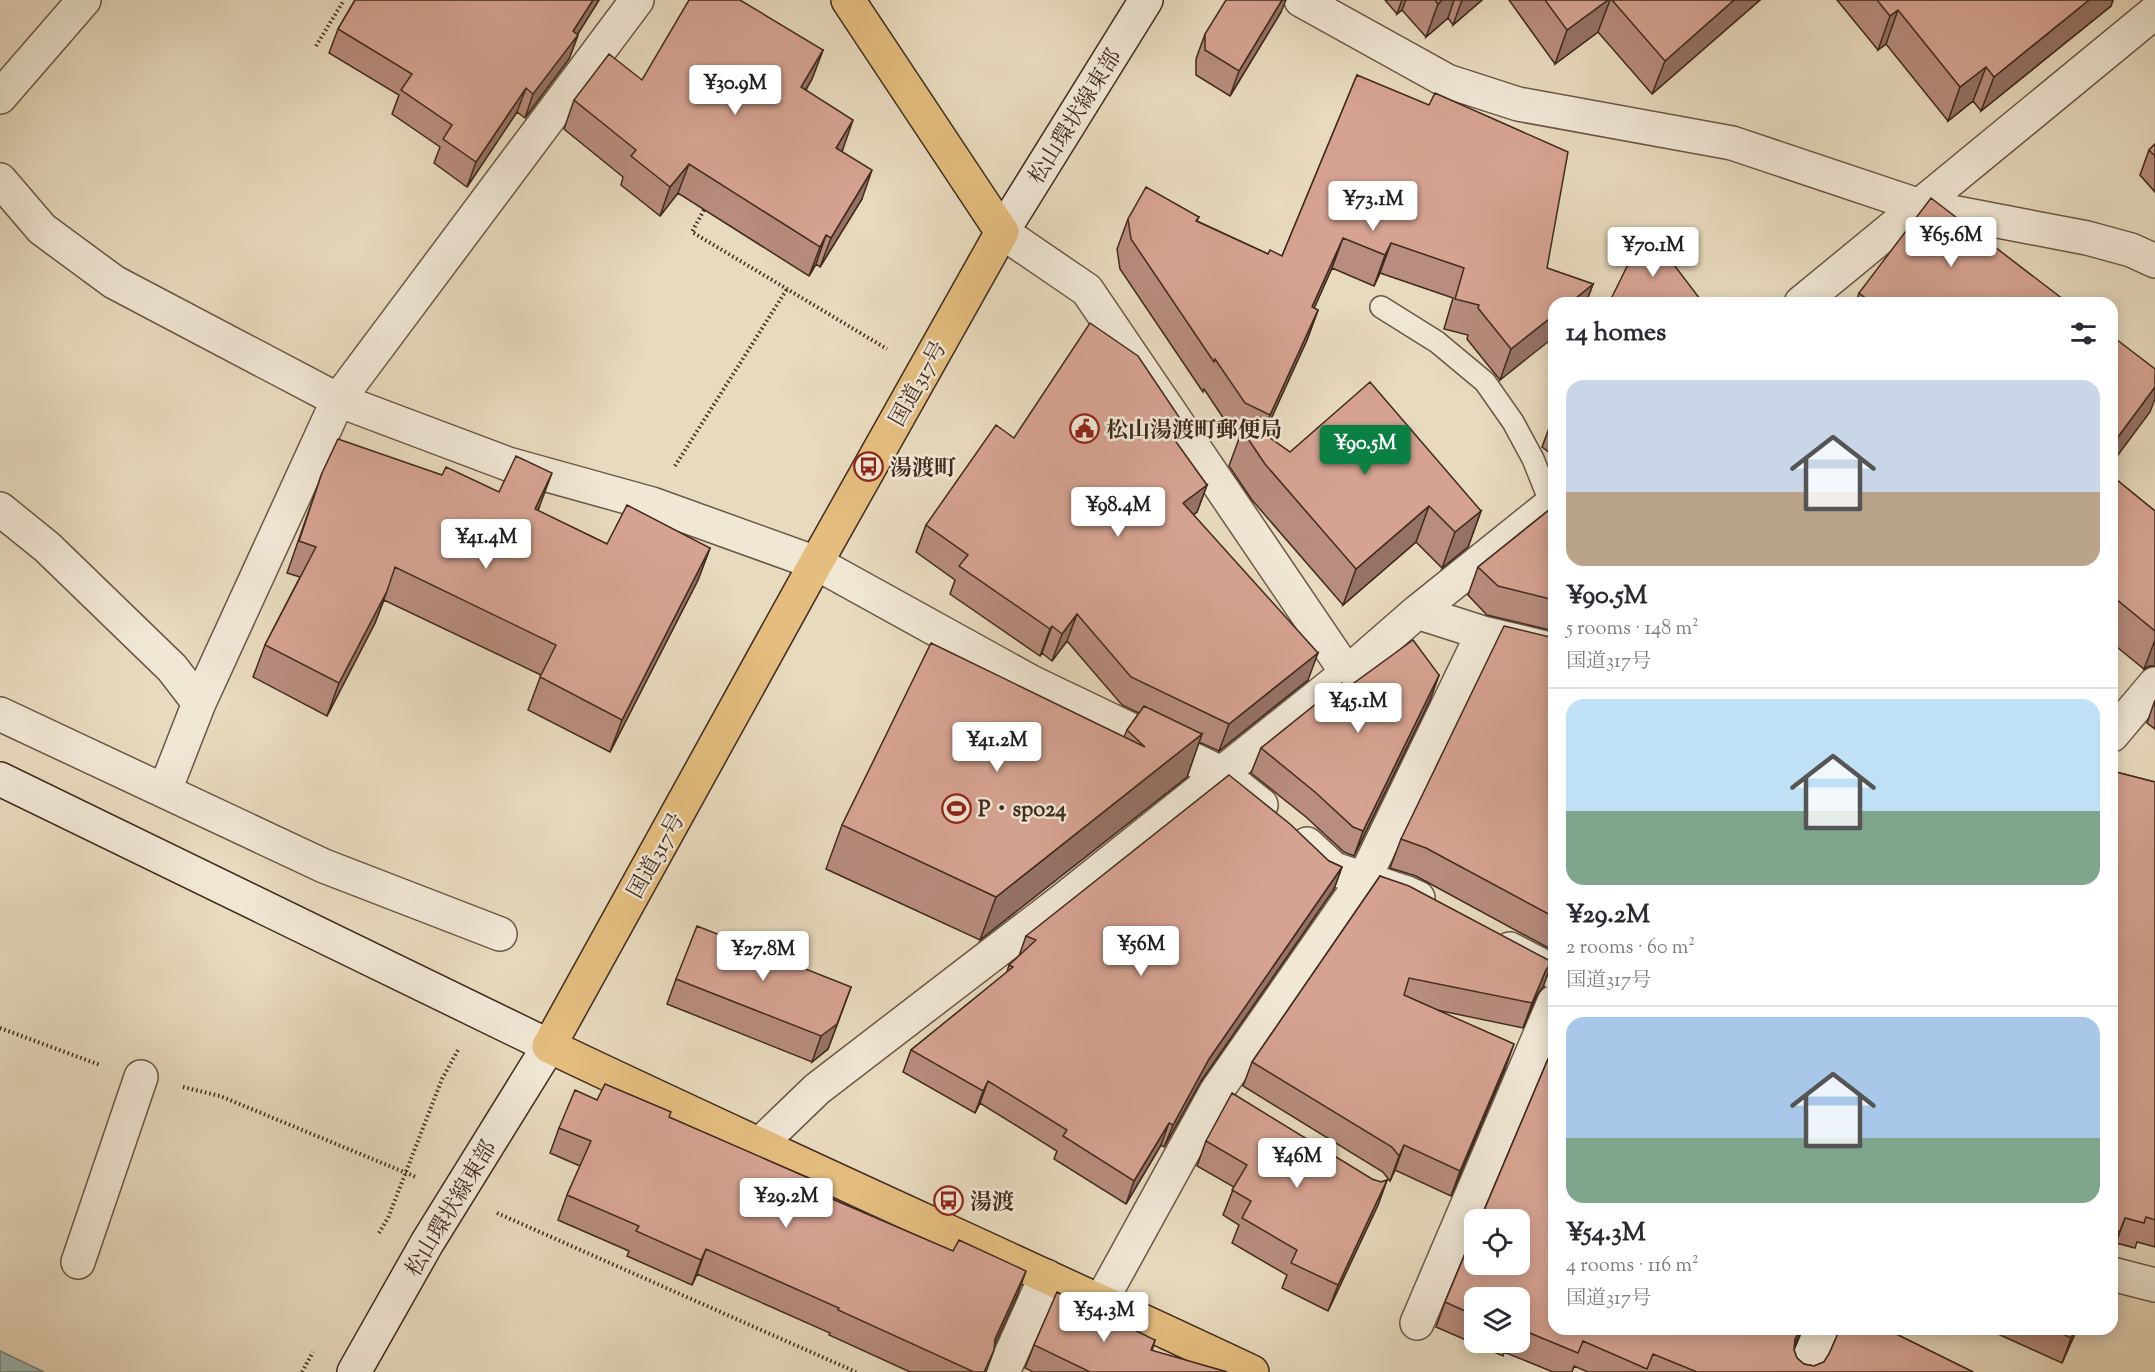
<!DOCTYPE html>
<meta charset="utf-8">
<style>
:root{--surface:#fff;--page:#f2f2f3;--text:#2b2b33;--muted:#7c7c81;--line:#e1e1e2;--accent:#0b8043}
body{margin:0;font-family:"Sorts Mill Goudy","Noto Serif JP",serif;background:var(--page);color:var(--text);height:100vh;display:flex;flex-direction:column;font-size:22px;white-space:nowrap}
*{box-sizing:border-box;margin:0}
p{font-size:20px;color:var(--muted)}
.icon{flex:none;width:33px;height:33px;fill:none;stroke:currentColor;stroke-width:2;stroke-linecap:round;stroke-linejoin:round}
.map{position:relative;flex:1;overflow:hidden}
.side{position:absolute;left:1548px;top:297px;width:570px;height:1038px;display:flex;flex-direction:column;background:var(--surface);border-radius:18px;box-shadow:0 3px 15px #0003}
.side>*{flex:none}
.tools{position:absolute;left:1464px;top:1209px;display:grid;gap:12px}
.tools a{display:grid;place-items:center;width:66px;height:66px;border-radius:12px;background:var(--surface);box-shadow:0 3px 15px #0003;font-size:30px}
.price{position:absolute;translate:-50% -51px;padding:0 14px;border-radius:6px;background:#fff;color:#222;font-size:20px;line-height:39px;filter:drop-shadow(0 2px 3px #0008)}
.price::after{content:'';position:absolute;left:50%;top:36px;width:18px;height:14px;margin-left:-9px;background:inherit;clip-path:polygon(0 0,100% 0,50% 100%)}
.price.current{background:var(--accent);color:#fff}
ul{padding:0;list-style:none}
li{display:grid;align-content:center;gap:12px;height:318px;padding:0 18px}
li+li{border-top:2px solid var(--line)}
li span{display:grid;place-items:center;height:186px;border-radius:18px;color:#555}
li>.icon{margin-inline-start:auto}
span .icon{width:108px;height:108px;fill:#fffc;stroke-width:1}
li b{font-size:26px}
h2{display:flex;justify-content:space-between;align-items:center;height:72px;padding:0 18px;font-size:26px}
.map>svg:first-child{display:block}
</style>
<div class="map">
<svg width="2155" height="1372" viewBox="0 0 2155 1372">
<rect width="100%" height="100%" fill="#e8dabe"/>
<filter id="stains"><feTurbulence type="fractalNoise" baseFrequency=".00333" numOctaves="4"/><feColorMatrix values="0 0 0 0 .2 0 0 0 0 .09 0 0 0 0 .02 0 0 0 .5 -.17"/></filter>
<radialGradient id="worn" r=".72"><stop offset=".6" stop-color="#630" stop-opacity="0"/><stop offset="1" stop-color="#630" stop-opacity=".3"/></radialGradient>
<!-- water -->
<path fill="#97bab5" stroke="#748079" stroke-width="1.5" d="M0 1351 44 1372H0Z"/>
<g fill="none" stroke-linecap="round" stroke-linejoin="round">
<defs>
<path id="lane" d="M1381 307 1437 342 1485 382 1513 422 1533 459 1551 504"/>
<path id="street" d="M1301 0 1447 81 1518 104 1732 143 1920 206 2087 238 2131 250 2155 261
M0 97 84 0
M0 180 42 229 114 282 338 400 508 464 652 504 816 563 1033 683 1221 773 1261 805
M1801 303 2155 12
M0 509 47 547 172 668 199 703
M1417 612 1554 502
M1347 673 1417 612 1483 633 1554 650
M0 714 324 866 500 934
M2112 735 2155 684
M165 790 199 703 338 400 637 0
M1307 844 1334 869 1407 893 1418 898
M1510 949 1554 972
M759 1145 817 1089 1063 900 1347 673 1087 290 1002 232
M78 1262 141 1077
M2112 1274 2155 1285
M1101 1301 1216 1092 1364 879 1483 633
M1417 1323 1554 1002
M1003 1372 1046 1276
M1803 1372 1822 1329"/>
<path id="secondary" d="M1002 232 1146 0
M0 779 549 1046 427 1243 354 1372"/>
<path id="highway" d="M848 0 1002 232 816 563 549 1046C782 1157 1018 1262 1252 1372"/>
</defs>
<!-- lane casing -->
<use href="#lane" stroke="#6a5646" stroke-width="24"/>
<!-- street casing -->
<use href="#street" stroke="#6a5646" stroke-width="36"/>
<!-- secondary casing -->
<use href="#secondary" stroke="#402a1e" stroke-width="36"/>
<!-- highway casing -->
<use href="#highway" stroke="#402a1e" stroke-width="36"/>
<!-- path -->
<path stroke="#402a1e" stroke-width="4" stroke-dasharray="1.5 3" stroke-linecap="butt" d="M316 46 344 0
M706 206 692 232 887 349
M675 466 787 289
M0 1028 100 1065
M183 1087 220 1096 416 1177
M497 1213 856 1372
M379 1233 388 1218 442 1079 458 1050
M302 1372 313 1352"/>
<!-- lane -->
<use href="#lane" stroke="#f0e7d5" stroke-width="21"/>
<!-- street -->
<use href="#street" stroke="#f0e7d5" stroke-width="33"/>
<!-- secondary -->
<use href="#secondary" stroke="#f0e7d5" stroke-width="33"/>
<!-- highway -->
<use href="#highway" stroke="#e4bd7f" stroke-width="33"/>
</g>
<!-- wall -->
<path fill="#b88c7e" stroke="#402a1e" stroke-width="1.5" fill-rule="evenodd" d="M355 0H599L577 35H578L569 59 525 118 517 112 467 187 434 163 440 147 392 114 399 95 329 53 338 29Z
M1385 0H1482L1453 25 1448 18 1426 37 1402 10 1397 14Z
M1509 0H1760L1652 94 1598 32 1555 64Z
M1837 0H2113L2111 6 1981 111 1973 101 1948 121 1886 44 1878 50Z
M1281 12 1230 96 1196 75V59L1205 34Z
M823 50 812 79 806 90 843 149 842 151 862 199 820 267 816 264 809 276 678 193 660 216 621 185 623 177 564 129 574 100 642 80Z
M1357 75 1547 268 1593 284 1586 303H1554L1500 380 1467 339 1468 335 1444 329 1453 298 1380 273 1374 286 1332 268 1314 308 1318 310 1307 340 1264 434 1290 452 1481 511 1468 547 1442 568 1416 542 1343 605 1252 500 1229 466 1240 436 1234 434 1204 389 1203 392 1120 269 1117 249 1128 219 1199 217 1197 221 1268 254 1282 256Z
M2155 144V192L2140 175 2149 150Z
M1859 293 2068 303H1856Z
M1554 415V456L1542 447Z
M1172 437 1207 485 1197 512 1193 515 1308 680 1219 751 1199 742 1187 777 980 940 826 869 842 825 1124 737 1127 730 1139 713 1122 705 1067 641 1052 661 1042 653 1040 656 950 594 955 580 916 552 926 525 1014 438Z
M322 473 442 475 499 492 540 505 538 511 607 544 710 548 698 580 610 752 528 710 541 675 384 600 375 623 327 716 253 677 265 645 300 577 287 573Z
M2112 476 2155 511V666H2149L2144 669 2112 643Z
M1554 506V631L1487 615 1468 595 1478 567Z
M1554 638V951L1416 876 1390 868 1401 839Z
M1439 675 1430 700 1354 856 1344 852 1306 817 1251 773 1261 748 1347 688Z
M2155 700V729L2147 723Z
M2112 771 2155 782V1247L2137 1242 2135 1248 2116 1243 2112 1253Z
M1329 861 1342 867 1334 889 1201 1081 1164 1147 1161 1145 1126 1204 1054 1159 1057 1151 980 1103 975 1113 903 1072 911 1050 1007 972 1009 965 1019 956 1026 936Z
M1380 876 1552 962 1543 987 1537 995 1523 1028 1437 1010 1505 1069 1451 1196 1395 1170 1390 1181 1383 1172 1243 1086 1252 1062Z
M676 979 851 987 828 1049 812 1062 667 1004Z
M1548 1059 1554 1062V1329H1802L1794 1350 1797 1358 1804 1364 1814 1366 1824 1362 1829 1354 1840 1329H1886L1973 1372H1588L1574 1366 1572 1372H1553L1504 1352 1503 1356 1436 1327 1445 1302 1474 1232V1264H1520V1220H1480ZM1474 1298H1520V1342H1474Z
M597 1100 669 1118 820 1183 817 1193 1017 1296 994 1345V1350L986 1372H910L829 1335 830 1333 697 1274 692 1285 627 1256 629 1251 558 1220 567 1195 580 1166 550 1153 559 1128Z
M1206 1141 1381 1182 1387 1180 1378 1205 1328 1311 1282 1288 1287 1275 1232 1243 1239 1225 1223 1215 1234 1187 1197 1166Z
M1987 1329H2077L2062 1363Z
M1155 1340 1152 1351 1227 1372H1033L1025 1368 1034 1345Z"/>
<!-- shaded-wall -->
<path fill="#967266" stroke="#402a1e" stroke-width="1.5" d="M593 0H599L572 43 578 35 569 59 525 118 533 94Z
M1282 0H1286L1281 12 1230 96 1239 71Z
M1402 0H1406L1402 10 1397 14Z
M1442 0H1454L1448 18 1426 37 1438 4Z
M1462 0H1482L1453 25Z
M1608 0H1610L1598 32 1555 64 1567 30Z
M1734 0H1760L1652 94 1665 61Z
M2089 0H2113L2111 6 1981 111 1994 77Z
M1898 10 1886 44 1878 50 1890 16Z
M823 50 812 79 790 116 801 87Z
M1986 67 1973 101 1948 121 1960 87Z
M526 88 517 112 467 187 476 162Z
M853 120 843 149 826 177 836 148Z
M689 164 678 193 660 216 670 187Z
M872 170 862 199 820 267 831 238Z
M826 235 816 264 809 276 820 247Z
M1343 238 1332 268 1301 338 1312 307Z
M1391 243 1380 273 1374 286 1385 255Z
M1593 284 1586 303H1570Z
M1318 310 1307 340 1259 445 1270 415Z
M1554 315V337L1500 380 1511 349Z
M2155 387V399L2150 412 2112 463V445Z
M1179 417 1169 444V432Z
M552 473 540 505 523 541 535 509Z
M1207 485 1197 512 1173 530 1183 503Z
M1429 506 1416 542 1343 605 1356 569Z
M1481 511 1468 547 1442 568 1455 532Z
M710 548 698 580 610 752 622 720Z
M387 591 375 623 327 716 339 683Z
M1077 614 1067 641 1052 661 1062 634Z
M1052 626 1042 653 1040 656 1050 629Z
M2155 640V666H2149L2144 669Z
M1318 653 1308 680 1219 751 1229 724Z
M1439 675 1430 700 1354 856 1363 831Z
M1202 734 1187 777 980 940 996 897Z
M1342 867 1334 889 1201 1081 1164 1147 1173 1125 1209 1059Z
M1552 962 1543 987 1537 995 1523 1028 1532 1003 1546 970Z
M851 987 828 1049 812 1062 821 1036Z
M1514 1044 1505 1069 1451 1196 1460 1171Z
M988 1081 980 1103 975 1113 983 1091Z
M1169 1123 1161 1145 1126 1204 1134 1181Z
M1404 1145 1395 1170 1390 1181 1399 1156Z
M1387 1180 1378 1205 1328 1311 1338 1285Z
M2125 1218 2116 1243 2112 1253V1234Z
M706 1249 697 1274 692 1285 701 1260Z
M1026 1271 1017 1296 986 1364 995 1339Z
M1800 1329H1802L1786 1364 1795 1339Z
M2075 1329H2077L2062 1363 2071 1338Z"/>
<!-- building -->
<path fill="#d6a392" stroke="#402a1e" stroke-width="1.5" d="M355 0H593L573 31 578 35 533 94 526 88 476 162 443 139 452 125 401 90 412 74 338 29Z
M689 0H740L823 50 801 87 853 120 836 148 872 170 831 238 826 235 820 247 689 164 670 187 631 156 636 150 574 100 609 54 642 80Z
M1226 0H1282L1239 71 1205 50V34Z
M1435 0H1442L1438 4Z
M1545 0H1608L1567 30Z
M1612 0H1734L1665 61Z
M1877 0H2089L1994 77 1986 67 1960 87 1898 10 1890 16Z
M1357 75 1429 105 1435 93 1568 152 1547 268 1593 284 1570 303H1554V315L1511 349 1478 308 1479 305 1455 299 1464 268 1391 243 1385 255 1343 238 1312 307 1318 310 1270 415 1245 403 1215 359 1214 362 1131 239 1128 219 1146 187 1199 217 1196 221 1268 254 1270 250 1282 256Z
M2155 144V156L2149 150Z
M1931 198 2068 303H1872L1859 293Z
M1646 228 1703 303H1609Z
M1090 323 1138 356 1179 417 1169 432 1207 485 1183 503 1318 653 1229 724 1131 677 1077 614 1062 634 1052 626 1050 629 959 566 968 555 926 525 996 425 1014 438Z
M2112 336 2155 369V387L2112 445Z
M1370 382 1481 511 1455 532 1429 506 1356 569 1265 464 1242 430 1249 423 1290 452Z
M338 439 442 475 446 467 499 492 516 456 552 473 535 509 607 544 627 505 710 548 622 720 540 677 556 645 395 567 387 591 339 683 265 645 316 547 299 541 322 473Z
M2112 476 2155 511V631L2116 599 2112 604Z
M1554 506V600L1498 586 1478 567Z
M1504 626 1554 638V917L1426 848 1401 839Z
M1413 640 1439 675 1363 831 1353 827 1315 792 1261 748 1342 683 1347 688Z
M931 643 1145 747 1127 730 1144 706 1202 734 996 897 842 825Z
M2112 771 2155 782V1220L2146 1217 2144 1223 2125 1218 2120 1231 2112 1234Z
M1229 775 1290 824 1329 861 1342 867 1209 1059 1173 1125 1169 1123 1134 1181 1063 1136 1067 1130 988 1081 983 1091 911 1050 1013 967 1009 965 1036 940 1026 936Z
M1380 876 1409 886 1552 962 1546 970 1532 1003 1409 978 1404 995 1514 1044 1460 1171 1404 1145 1399 1156 1392 1147 1252 1062Z
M697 926 851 987 837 1024 821 1036 676 979Z
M1548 1059 1554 1062V1329H1800L1795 1339 1794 1350 1797 1358 1804 1364 1814 1366 1824 1362 1829 1354 1840 1329H1886L1973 1372H1697L1653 1354 1647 1369 1583 1341 1578 1353 1520 1329V1298H1474V1315L1445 1302 1474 1232V1264H1520V1220H1480Z
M605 1084 671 1112 669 1117 820 1183 816 1192 953 1251 959 1240 1026 1271 995 1339 994 1350 984 1372H974L838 1310 839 1308 706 1249 701 1260 636 1231 639 1226 567 1195 591 1141 559 1128 575 1090 597 1100Z
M1232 1093 1372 1179 1381 1182 1387 1180 1338 1285 1291 1263 1297 1250 1242 1218 1251 1201 1232 1190 1247 1165 1206 1141Z
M1057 1292 1155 1340 1151 1350 1227 1372H1090L1034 1345Z
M2052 1329H2075L2071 1338Z"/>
<!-- icons -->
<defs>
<symbol id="civic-ring" viewBox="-11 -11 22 22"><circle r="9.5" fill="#f0e7d5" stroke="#8f2418" stroke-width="1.5"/><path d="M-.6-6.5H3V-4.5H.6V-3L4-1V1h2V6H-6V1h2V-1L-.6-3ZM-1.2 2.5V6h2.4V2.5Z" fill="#8f2418"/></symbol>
<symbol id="bus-ring" viewBox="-11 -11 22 22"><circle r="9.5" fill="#f0e7d5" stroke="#8f2418" stroke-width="1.5"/><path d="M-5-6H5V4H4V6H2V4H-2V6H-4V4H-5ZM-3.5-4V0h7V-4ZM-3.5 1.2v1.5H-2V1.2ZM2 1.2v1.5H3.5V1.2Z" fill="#8f2418"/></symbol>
<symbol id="stadium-ring" viewBox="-11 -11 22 22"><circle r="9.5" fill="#f0e7d5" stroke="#8f2418" stroke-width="1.5"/><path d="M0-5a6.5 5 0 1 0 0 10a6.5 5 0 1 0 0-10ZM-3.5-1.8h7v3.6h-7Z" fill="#8f2418"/></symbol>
</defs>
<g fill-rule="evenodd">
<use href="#civic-ring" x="1068" y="412" width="33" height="33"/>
<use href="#bus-ring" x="852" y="450" width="33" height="33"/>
<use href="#stadium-ring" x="940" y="792" width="33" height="33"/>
<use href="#bus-ring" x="932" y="1184" width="33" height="33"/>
</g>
<g text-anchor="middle" stroke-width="5" stroke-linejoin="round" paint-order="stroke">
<!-- street labels -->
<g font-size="22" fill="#402a1e" stroke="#f0e7d5">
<text transform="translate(1074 116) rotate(-58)" y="8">松山環状線東部</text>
<text transform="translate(917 383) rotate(-61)" y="8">国道317号</text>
<text transform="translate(655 855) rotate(-61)" y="8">国道317号</text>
<text transform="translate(450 1208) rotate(-59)" y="8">松山環状線東部</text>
</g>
<!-- poi labels -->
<g font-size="22" font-weight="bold" fill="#402a1e" stroke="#f0e7d5" text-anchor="start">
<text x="1106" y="437">松山湯渡町郵便局</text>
<text x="890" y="475">湯渡町</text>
<text x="978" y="816">P・spo24</text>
<text x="970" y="1209">湯渡</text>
</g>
</g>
<rect width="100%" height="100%" filter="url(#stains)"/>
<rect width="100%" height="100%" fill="url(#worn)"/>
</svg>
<div class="tools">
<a><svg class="icon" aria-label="locate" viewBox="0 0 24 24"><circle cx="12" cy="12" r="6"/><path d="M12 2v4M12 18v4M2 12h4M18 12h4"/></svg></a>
<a><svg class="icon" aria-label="layers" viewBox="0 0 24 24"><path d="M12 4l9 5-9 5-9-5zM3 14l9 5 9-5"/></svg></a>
</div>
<b class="price" style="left:735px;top:116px">¥30.9M</b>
<b class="price" style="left:1373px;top:232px">¥73.1M</b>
<b class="price" style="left:1951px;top:268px">¥65.6M</b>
<b class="price" style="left:1653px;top:278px">¥70.1M</b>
<b class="price current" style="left:1365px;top:476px">¥90.5M</b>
<b class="price" style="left:1118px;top:538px">¥98.4M</b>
<b class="price" style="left:486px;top:570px">¥41.4M</b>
<b class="price" style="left:1358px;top:734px">¥45.1M</b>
<b class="price" style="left:997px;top:773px">¥41.2M</b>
<b class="price" style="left:1141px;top:977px">¥56M</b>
<b class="price" style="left:763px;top:982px">¥27.8M</b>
<b class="price" style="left:1297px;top:1189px">¥46M</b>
<b class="price" style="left:786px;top:1229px">¥29.2M</b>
<b class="price" style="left:1104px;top:1343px">¥54.3M</b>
<section class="side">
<h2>14 homes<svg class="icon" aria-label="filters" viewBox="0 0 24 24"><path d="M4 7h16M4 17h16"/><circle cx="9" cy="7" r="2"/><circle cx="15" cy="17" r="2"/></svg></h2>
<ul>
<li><span style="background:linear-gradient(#c9d6e8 60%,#b9a48a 0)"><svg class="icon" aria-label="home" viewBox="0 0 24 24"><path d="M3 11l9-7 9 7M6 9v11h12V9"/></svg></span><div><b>¥90.5M</b><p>5 rooms · 148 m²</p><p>国道317号</p></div></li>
<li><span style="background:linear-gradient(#bfe0f5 60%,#7fa58c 0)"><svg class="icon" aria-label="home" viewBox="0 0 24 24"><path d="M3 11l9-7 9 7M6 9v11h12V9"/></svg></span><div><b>¥29.2M</b><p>2 rooms · 60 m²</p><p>国道317号</p></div></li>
<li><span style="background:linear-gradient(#a9c7e8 65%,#7fa58c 0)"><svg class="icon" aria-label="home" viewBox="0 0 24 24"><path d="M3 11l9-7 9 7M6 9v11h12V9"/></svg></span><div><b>¥54.3M</b><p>4 rooms · 116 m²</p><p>国道317号</p></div></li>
</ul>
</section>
</div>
